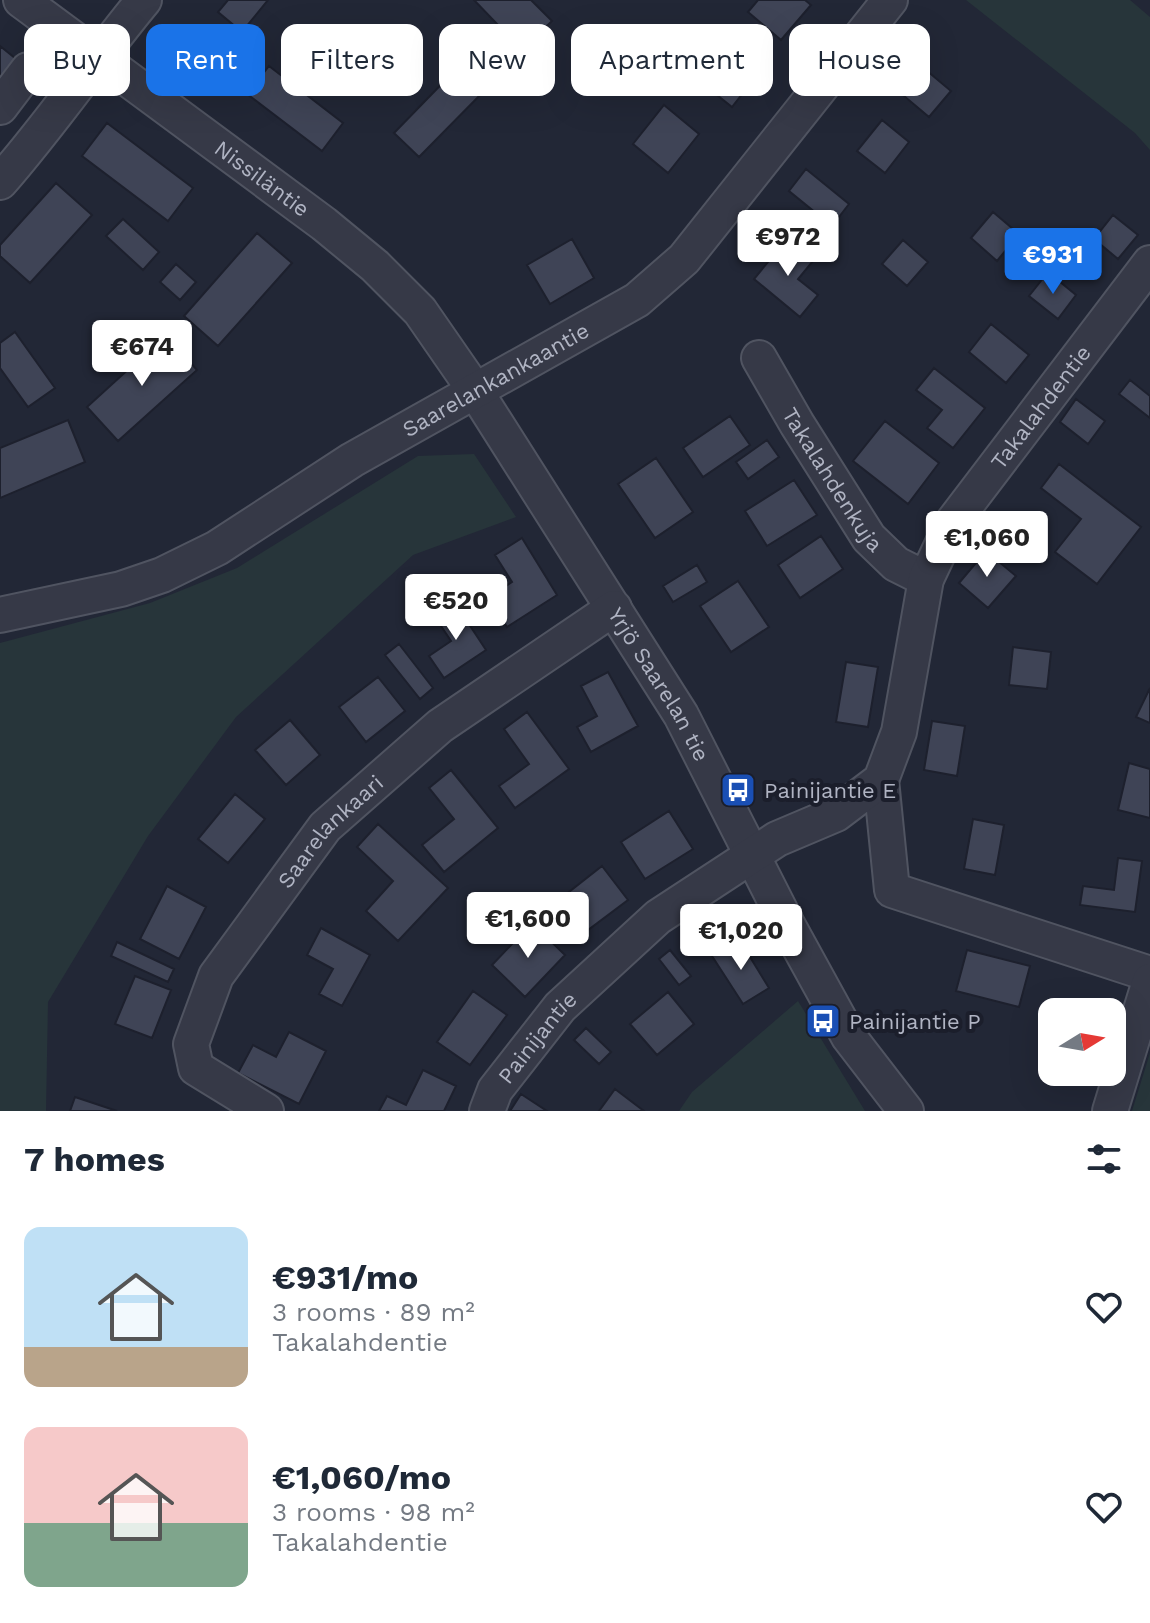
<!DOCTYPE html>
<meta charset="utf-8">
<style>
:root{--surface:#fff;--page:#f6f6f7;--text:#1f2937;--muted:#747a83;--accent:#1a73e8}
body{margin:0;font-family:"Work Sans",sans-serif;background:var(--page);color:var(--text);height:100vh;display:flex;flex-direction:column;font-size:30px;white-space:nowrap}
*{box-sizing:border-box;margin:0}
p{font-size:26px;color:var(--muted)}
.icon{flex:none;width:44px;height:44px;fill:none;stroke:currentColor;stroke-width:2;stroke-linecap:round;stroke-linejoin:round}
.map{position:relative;height:1111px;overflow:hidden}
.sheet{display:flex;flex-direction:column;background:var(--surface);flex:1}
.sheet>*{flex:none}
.banner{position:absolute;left:24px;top:24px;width:1102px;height:72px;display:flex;gap:16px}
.needle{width:52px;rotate:79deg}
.fabs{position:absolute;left:1038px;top:998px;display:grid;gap:16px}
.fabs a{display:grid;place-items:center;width:88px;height:88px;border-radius:16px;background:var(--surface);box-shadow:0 8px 32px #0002;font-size:40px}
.price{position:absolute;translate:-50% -68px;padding:0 18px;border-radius:8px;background:#fff;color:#222;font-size:26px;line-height:52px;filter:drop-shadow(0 2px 4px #0008)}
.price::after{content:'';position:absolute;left:50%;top:48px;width:24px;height:18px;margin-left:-12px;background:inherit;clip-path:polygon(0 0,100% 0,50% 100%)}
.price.active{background:var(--accent);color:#fff}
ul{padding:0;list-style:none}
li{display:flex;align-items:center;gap:24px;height:200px;padding:0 24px}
li span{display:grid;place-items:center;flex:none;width:224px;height:160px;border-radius:16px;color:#555}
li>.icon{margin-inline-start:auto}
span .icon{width:96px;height:96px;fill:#fffc;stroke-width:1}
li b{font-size:34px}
h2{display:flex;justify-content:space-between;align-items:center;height:96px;padding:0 24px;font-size:34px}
.chip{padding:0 28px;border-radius:16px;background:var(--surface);box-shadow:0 8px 32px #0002;font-size:28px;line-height:72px}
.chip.active{background:var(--accent);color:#fff}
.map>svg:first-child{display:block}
</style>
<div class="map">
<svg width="1150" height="1111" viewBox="0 0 1150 1111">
<rect width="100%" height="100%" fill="#222736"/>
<!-- green -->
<path fill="#27353a" d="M966 0H1130L1150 17V150L1135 133Z
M474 454 516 517 413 555 236 717 148 836 48 1002 46 1111H0V643L150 603 237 568 418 456Z
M798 1001 865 1111H679L692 1092Z
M1150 1053V1111H1132Z"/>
<!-- building -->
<path fill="#3f4456" stroke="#1d202d" stroke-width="2" d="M228 0H268L242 32 218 12Z
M474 0H531L552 21 522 50Z
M758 0H805L811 5 781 40 748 12Z
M729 39 764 66 732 107 697 79Z
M0 46 21 63 0 90Z
M464 61 489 86 419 157 394 133Z
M269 66 343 123 322 151 247 94Z
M926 70 951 91 929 117 904 96Z
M664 105 699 134 668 173 633 144Z
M882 120 909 142 885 173 857 151Z
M107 123 193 188 168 221 82 156Z
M806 169 849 204 832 226 789 191Z
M56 183 92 215 30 283 0 256V245Z
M993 212 1019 234 997 261 971 238Z
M1113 215 1138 235 1118 259 1094 239Z
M123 219 159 252 143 270 106 236Z
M257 233 292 263 218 346 184 316Z
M572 239 594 278 550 304 527 265Z
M787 239 813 261 798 279 818 295 800 317 754 279Z
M903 240 928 262 907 286 882 264Z
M176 264 196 282 180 300 160 282Z
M1048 272 1076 295 1058 319 1029 296Z
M991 324 1029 355 1006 383 969 352Z
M15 332 55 388 28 407 0 368V343Z
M166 335 197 370 118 441 87 407Z
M934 368 985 408 953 448 927 428 942 410 916 390Z
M1130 380 1150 396V418L1119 394Z
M1076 399 1105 421 1088 444 1060 422Z
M730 416 750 445 703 477 683 448Z
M68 420 85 462 0 498V448Z
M885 421 939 463 908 504 853 461Z
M767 440 779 457 748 479 736 462Z
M656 458 693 512 655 538 618 484Z
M1059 464 1141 527 1097 584 1055 552 1081 519 1041 488Z
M794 480 817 515 767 546 745 511Z
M821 536 843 569 800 598 778 565Z
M522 538 557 595 507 627 488 598 512 582 495 555Z
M986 551 1016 576 988 608 959 583Z
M697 565 707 582 673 602 663 586Z
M738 581 769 627 731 652 700 606Z
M455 603 486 650 444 678 429 656 451 641 435 617Z
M399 644 433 688 420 699 385 655Z
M1013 647 1051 652 1047 689 1009 685Z
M846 662 878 667 868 727 836 722Z
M608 672 638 726 591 752 577 727 597 716 581 686Z
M378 677 405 711 366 742 339 707Z
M1150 688V723L1136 717Z
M527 712 569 769 515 808 499 786 529 764 504 729Z
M290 720 320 755 286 785 255 750Z
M932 721 965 726 957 776 924 770Z
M1129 763 1150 769V818L1118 810Z
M451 770 498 828 444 872 422 845 454 819 429 788Z
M235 794 265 819 228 863 198 839Z
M669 811 693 849 645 879 621 842Z
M973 819 1004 825 995 875 964 869Z
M378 824 448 888 398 941 366 911 393 881 357 847Z
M1118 858 1142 861 1135 912 1080 905 1083 886 1114 890Z
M602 866 628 900 580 936 555 903Z
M167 886 206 907 179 959 140 939Z
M532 923 565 955 525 997 492 965Z
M321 928 370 955 342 1006 319 994 333 969 307 955Z
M739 939 769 988 743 1004 712 956Z
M117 942 174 969 168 982 111 956Z
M670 950 691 976 679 985 659 959Z
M967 950 1030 966 1019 1007 956 991Z
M135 976 171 990 152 1038 115 1024Z
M473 991 507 1015 470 1065 437 1042Z
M668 992 694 1024 657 1055 630 1024Z
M586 1028 611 1052 599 1064 574 1040Z
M289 1032 326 1051 299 1104 238 1073 253 1045 276 1057Z
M423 1070 456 1086 444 1111H379L387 1096 406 1105Z
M615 1089 644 1111H599Z
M521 1094 547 1111H510Z
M75 1097 117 1111H70Z"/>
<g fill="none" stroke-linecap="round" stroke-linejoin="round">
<defs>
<g id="minor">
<path id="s1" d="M21 0 324 224 375 266 420 311 474 389 681 715 788 926 849 1037 906 1111"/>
<path d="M0 107 28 70"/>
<path d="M0 182C51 124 95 59 144 0"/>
<path id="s2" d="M759 358 797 424 869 538 896 564 926 579"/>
<path id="s3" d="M0 615 121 589 162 575 217 548 352 460 637 300 684 259 890 0"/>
<path d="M881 780 892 890 1150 974"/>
<path id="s4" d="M266 1111 196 1068 191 1044 216 976 325 827 440 726 614 608"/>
<path id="s5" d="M487 1111 495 1090 560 1007 658 917 777 839 836 814 881 780 899 732 926 579 953 522 1150 263"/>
<path d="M1110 1111 1150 981"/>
</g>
</defs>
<!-- minor casing -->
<use href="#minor" stroke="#505461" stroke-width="38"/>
<!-- minor -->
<use href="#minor" stroke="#363947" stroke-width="34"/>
</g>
<!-- icons -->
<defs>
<symbol id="bus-square" viewBox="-11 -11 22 22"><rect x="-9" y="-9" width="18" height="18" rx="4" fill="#1a4fb4" stroke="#1b1e2b"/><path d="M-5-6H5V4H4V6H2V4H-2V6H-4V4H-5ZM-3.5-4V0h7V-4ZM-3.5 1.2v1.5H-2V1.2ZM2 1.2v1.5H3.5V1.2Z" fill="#fff"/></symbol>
</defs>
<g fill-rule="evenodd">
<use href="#bus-square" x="718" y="770" width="40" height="40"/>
<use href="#bus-square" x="803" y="1001" width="40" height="40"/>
</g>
<g text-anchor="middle" stroke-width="8" stroke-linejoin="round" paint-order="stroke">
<!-- street labels -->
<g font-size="22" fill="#b0b4c3" stroke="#1b1e2b">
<text dy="8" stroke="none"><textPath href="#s1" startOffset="300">Nissiläntie</textPath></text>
<text dy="8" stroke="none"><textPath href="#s3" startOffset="554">Saarelankankaantie</textPath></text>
<text dy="8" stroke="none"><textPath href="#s5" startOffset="938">Takalahdentie</textPath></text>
<text dy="8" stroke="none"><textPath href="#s2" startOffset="142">Takalahdenkuja</textPath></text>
<text dy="8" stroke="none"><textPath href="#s1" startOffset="950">Yrjö Saarelan tie</textPath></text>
<text dy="8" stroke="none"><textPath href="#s4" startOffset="364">Saarelankaari</textPath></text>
<text dy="8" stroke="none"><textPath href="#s5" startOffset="90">Painijantie</textPath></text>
</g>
<!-- poi labels -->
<g font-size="22" fill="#b0b4c3" stroke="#1b1e2b" text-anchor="start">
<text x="764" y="798">Painijantie E</text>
<text x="849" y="1029">Painijantie P</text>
</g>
</g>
</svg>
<div class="fabs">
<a><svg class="needle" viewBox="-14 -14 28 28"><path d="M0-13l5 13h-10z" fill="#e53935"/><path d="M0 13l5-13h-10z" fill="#747a83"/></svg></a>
</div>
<b class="price" style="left:788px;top:278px">€972</b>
<b class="price active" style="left:1053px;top:296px">€931</b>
<b class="price" style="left:142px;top:388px">€674</b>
<b class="price" style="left:987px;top:579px">€1,060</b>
<b class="price" style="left:456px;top:642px">€520</b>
<b class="price" style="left:528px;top:960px">€1,600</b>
<b class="price" style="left:741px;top:972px">€1,020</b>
<div class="banner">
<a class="chip">Buy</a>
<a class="chip active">Rent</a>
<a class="chip">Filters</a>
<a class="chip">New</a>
<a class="chip">Apartment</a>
<a class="chip">House</a>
</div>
</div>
<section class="sheet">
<h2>7 homes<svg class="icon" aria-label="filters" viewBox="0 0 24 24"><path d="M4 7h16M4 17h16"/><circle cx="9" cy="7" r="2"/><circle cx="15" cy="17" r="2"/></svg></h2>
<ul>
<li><span style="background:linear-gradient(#bfe0f5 75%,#b9a48a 0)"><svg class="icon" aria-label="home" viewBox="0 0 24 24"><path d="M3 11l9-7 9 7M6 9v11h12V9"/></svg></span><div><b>€931/mo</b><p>3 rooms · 89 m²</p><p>Takalahdentie</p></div><svg class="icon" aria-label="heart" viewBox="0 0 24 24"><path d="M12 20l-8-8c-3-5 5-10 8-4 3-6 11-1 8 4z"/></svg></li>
<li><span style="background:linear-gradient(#f6c9c9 60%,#7fa58c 0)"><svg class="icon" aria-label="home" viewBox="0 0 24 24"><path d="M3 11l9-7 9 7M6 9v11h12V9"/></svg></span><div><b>€1,060/mo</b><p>3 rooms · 98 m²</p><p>Takalahdentie</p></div><svg class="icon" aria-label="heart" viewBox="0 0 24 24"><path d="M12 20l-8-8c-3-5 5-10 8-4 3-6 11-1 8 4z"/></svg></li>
</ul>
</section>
